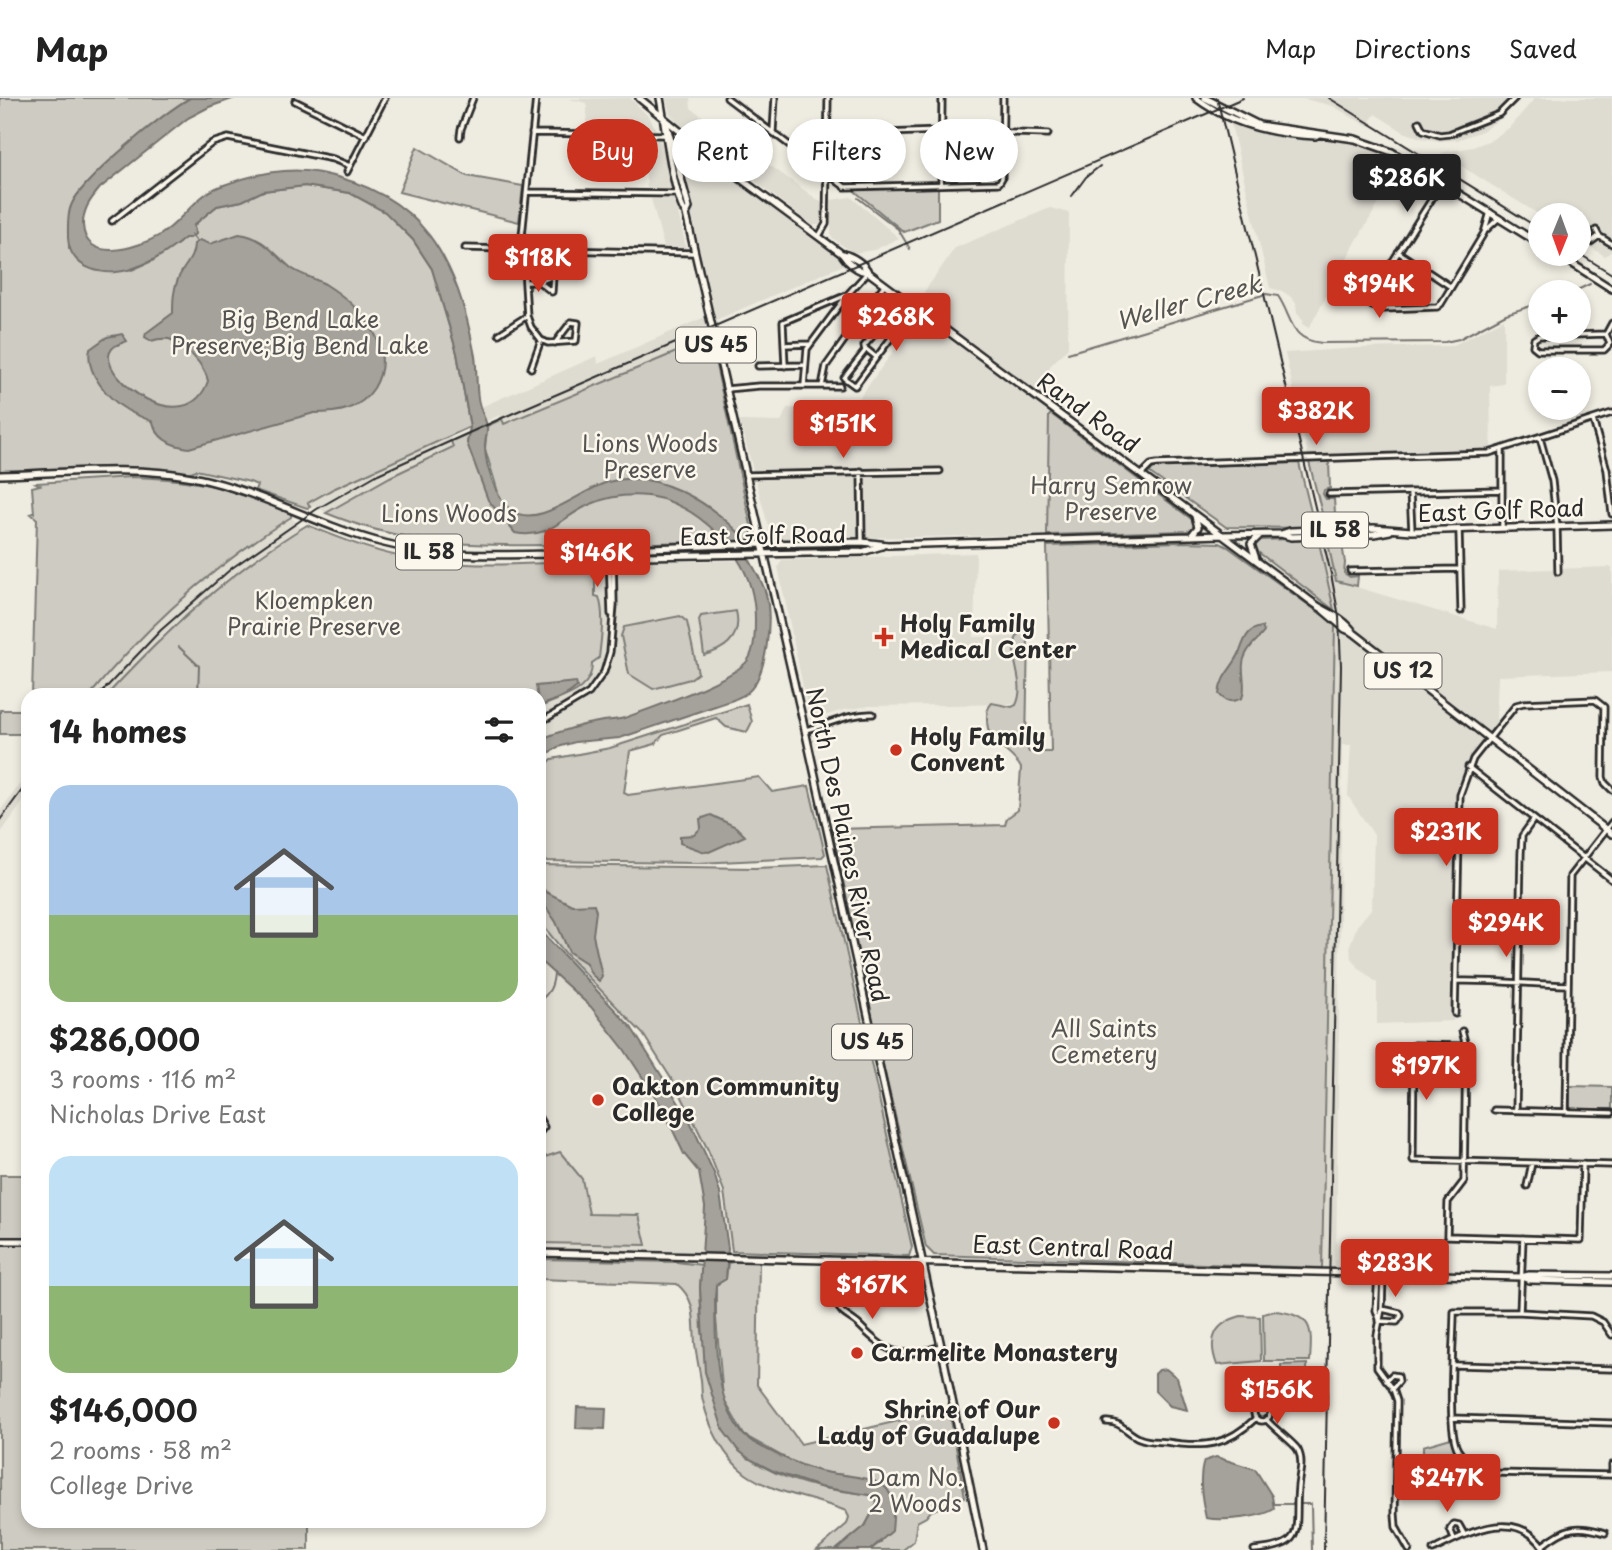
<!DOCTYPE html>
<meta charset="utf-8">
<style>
:root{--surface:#fff;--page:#f2f2f2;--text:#222;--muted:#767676;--line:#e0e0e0;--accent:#c8321e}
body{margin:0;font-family:"Playpen Sans",sans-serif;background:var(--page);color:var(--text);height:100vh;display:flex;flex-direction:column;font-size:26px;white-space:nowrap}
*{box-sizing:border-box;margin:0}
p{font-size:23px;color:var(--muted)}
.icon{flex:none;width:38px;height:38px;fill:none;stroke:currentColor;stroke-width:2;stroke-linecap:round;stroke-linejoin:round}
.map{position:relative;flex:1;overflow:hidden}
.panel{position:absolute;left:21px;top:590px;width:525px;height:840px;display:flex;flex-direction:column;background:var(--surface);border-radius:21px;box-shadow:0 4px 10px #0003}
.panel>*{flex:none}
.top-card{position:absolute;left:567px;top:21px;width:665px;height:63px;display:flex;gap:14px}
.needle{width:46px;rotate:181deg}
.tools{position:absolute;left:1528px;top:105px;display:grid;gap:14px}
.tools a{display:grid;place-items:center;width:63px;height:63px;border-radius:50%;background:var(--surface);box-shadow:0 4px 10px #0003;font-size:35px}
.price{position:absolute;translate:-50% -60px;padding:0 16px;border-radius:7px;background:var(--accent);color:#fff;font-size:23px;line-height:46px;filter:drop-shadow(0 2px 4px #0008)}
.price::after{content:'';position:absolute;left:50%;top:42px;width:21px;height:16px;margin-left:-10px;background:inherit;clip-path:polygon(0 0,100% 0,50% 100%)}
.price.current{background:#222;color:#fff}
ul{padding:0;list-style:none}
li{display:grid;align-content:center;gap:14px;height:371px;padding:0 28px}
li span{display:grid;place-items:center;height:217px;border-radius:21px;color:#555}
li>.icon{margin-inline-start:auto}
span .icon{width:126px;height:126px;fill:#fffc;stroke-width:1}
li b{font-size:30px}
h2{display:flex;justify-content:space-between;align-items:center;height:84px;padding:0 28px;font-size:30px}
.pill{padding:0 24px;border-radius:32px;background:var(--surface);box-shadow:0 4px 10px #0003;font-size:24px;line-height:63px}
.pill.current{background:var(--accent);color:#fff}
header{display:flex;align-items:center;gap:42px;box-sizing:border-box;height:98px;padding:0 35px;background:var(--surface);border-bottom:2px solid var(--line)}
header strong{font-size:33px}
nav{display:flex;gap:38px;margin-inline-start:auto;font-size:24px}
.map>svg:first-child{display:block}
</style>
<header>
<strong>Map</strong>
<nav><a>Map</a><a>Directions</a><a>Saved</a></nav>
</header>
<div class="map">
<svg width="1612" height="1452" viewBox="0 0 1612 1452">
<rect width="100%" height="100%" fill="#eeebe0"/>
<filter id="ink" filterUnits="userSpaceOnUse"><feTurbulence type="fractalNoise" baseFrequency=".0143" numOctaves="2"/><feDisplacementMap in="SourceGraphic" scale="14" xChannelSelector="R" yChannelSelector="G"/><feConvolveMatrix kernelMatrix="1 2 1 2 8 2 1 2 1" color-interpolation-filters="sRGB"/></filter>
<g filter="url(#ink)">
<!-- built -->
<path fill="#dedbd1" d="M630 0 650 20 656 32H587V5L569 1Z
M666 0H690L691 10 822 105 823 121 820 127H812L679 25 670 16Z
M1301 0H1519L1499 22 1482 33 1457 42 1439 43 1421 40 1404 34 1375 16 1367 28 1333 8Z
M1535 0H1612V153L1605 158 1579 142 1578 117H1540L1440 55 1473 49 1491 42 1509 30Z
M1230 22 1260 34 1354 43 1391 59 1402 67 1358 140 1309 230 1302 226 1304 223 1297 215 1296 205 1290 198 1282 193 1270 190Z
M659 42 661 44 673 91 647 90 645 67H636L637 43Z
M681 49H686L694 53 848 165 716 222 679 59Z
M851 99 899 140 874 152 853 155 831 139V102Z
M651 101H675L686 150 664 149Z
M1050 110 1069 115 1068 250 1050 268 1044 301 915 207 955 150Z
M919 218 1051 316 1049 318 1047 437 782 441 770 435 740 323 781 324 787 310 828 312 830 325H851L860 299Z
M705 219 710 240 597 288 485 341 487 328 502 321 500 317 486 323 479 310 597 258 598 266Z
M1504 221V286L1490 288 1491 352 1308 357 1285 255 1359 250 1452 248Z
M469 335 467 345 484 394 368 391 326 415 321 411 318 412 315 408 311 410 308 406 409 341 450 338 452 343Z
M291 419 301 430 270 450 212 495 146 555 107 597H90L133 548 173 510 239 455Z
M1318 440H1327L1336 483 1497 531 1498 473 1612 469V574L1498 578 1496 627 1481 645 1459 684 1453 923 1377 926V885L1357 868 1351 859 1350 847 1357 828 1372 810 1374 737 1348 698 1351 647H1342L1336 1170H1322L1335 526 1343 531 1342 518 1334 512Z
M976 455 974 539 1023 538 1022 606 869 608 844 612 810 622 778 469 782 462Z
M595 463H739L752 496 755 518V539L748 561 735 575 714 585 621 621 562 633 539 643V597L595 559Z
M28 675V697L0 736V713Z
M539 862 591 910 624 951 662 1009 684 1056 699 1074 705 1109 702 1154 539 1151Z"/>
<!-- green -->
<path fill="#cecbc2" stroke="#7c7b76" stroke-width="2" d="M0 0H190C165 15 79 83 71 108 67 120 69 139 69 151L132 172 152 163 179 145 200 121 217 108 242 103 263 93 305 88 350 95 386 114 413 142 432 171 457 255 470 329 333 391 308 405 310 409 307 410 255 392 257 387 250 384 196 372 188 375 165 372 114 371 0 373Z
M417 49 467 78 523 88 519 124 399 94Z
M938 88V121L904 134 851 90Z
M710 240 751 427 752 437 747 443 560 447 549 450 547 447C466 448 402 446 326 415L390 379 453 349 451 343 469 335 467 345 498 394 485 351 487 328 502 321 504 326Z
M1051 316 1194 423 1196 429 1187 433 1047 437 1049 318Z
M1309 364H1329L1330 390 1324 392 1323 396 1326 401H1334L1336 429 1325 427Z
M1299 365 1315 430 1226 429 1150 375 1152 371 1158 369Z
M131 379C186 380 242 390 291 415V419C215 467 147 528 90 597H32L37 421 31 416 34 415 32 389 40 387 36 385Z
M307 427C337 439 366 451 398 458 462 472 530 465 595 463V498L599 499C605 518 601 541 599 560L592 565C593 595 559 599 539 610V597H107C167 532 231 473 307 427Z
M1318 440 1334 512 1258 454 1254 446 1261 442Z
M1327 440H1341L1345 465 1344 475 1350 479 1358 478 1357 488 1336 483Z
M1181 444 1220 445 1228 449 1335 526 1322 1170 934 1157 926 1149 874 928 832 731 1005 727 1007 720 1018 712 1021 670C1010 649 987 650 987 621 987 614 987 610 992 605L1012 609 1016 607C1028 582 1004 558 1019 535H1028L1026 648 1029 654H1051L1047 448Z
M736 513C742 538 727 551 704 557L699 522 701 518Z
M680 518 687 524 698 575 690 581 653 591 629 576 621 538 624 529Z
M747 606 752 624 747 634 726 629 716 620 663 637 655 646 630 653 624 695 628 697 759 679 772 694 809 688 825 756 822 759 698 765 539 763V674L552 661 610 650Z
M0 612H28V636H0Z
M539 767 755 770 827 767 912 1149 909 1158 732 1153 724 1093 708 1052 679 993 643 936 566 856 539 823Z
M28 958V1140L0 1139V1077H26Z
M1570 988 1612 989V1011H1570Z
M560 1054 582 1081 589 1116 639 1117 646 1147 539 1145V1061Z
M0 1146 28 1147V1423H309V1452H0Z
M539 1161 676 1164 702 1167 700 1190 702 1234 738 1352C760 1370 791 1383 819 1389 838 1394 857 1393 875 1398L877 1406 865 1428 836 1452H817L847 1426 849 1419 846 1413C814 1400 775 1396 746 1376 724 1360 709 1329 703 1303 701 1296 702 1289 701 1282 699 1269 696 1257 695 1245 693 1221 697 1203 677 1186L539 1181Z
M737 1163H759L757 1287 801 1346 949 1311 965 1399 931 1413 926 1419 917 1424 914 1443 903 1452H870L881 1444 893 1407 850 1378 822 1374 794 1365 744 1337 723 1300 716 1220V1187L726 1181 728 1165Z
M1275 1213C1314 1217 1312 1231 1310 1263H1264L1263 1216Z
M1241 1218 1260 1219 1261 1263 1217 1267C1207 1240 1215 1225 1241 1218Z
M1307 1266 1308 1309H1282L1281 1267Z
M1451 1340 1463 1362 1478 1373 1470 1399 1423 1398V1348Z"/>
<!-- water -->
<path fill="#a4a29a" stroke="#74726e" stroke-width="2" d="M190 0H235L209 9 188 20 100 90C90 102 83 111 83 127 85 167 138 150 160 137 183 123 195 97 221 88 251 77 288 68 320 75 423 95 457 161 475 258 477 272 476 286 478 300 479 312 487 322 487 329 488 336 484 343 485 350 486 369 496 401 511 412 538 432 582 391 608 384 655 370 709 404 740 436 741 454 761 476 766 496 772 520 768 578 747 595 743 598 737 600 733 602L620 640 575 644 558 649 539 661V643L546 639C564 632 584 626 603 623 610 622 617 622 624 620 649 611 734 582 748 562 755 551 755 534 755 521 755 500 749 478 737 460 718 431 685 403 648 398 629 396 609 398 591 406 562 418 550 442 515 435L488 402 467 345 470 329 457 255 432 171 413 142 385 114 350 95 305 88 263 93 242 103 217 108 194 127 195 136 190 140H185C171 152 152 164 134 170 107 180 70 173 68 140 68 130 67 117 71 108 81 82 164 14 190 0Z
M239 136C264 139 273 155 291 170 301 177 314 180 325 186 359 207 399 248 374 290 360 312 338 315 314 315L189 350C172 348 157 341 153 324 145 320 135 317 127 312 108 301 85 274 90 251L107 239 122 236 127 243C120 246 113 247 110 254 99 281 187 344 208 283 205 267 184 246 169 241 162 240 157 241 151 243L145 239 146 235 173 215C173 203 173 193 178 181 183 168 194 161 194 146L200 142 210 146Z
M1262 529 1264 534C1259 541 1250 547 1246 556 1238 570 1248 586 1242 600 1233 605 1225 604 1219 596 1221 577 1232 571 1239 556 1244 543 1246 531 1262 529Z
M576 584 577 589C566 599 553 603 539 608L536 588Z
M711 717 736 729 745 738 709 754 702 753 680 745V738L694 737 701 730 700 721Z
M539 785 546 794 572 807 594 806 596 813 593 837 602 878 599 883 591 876 586 865 569 854 556 824 539 799Z
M539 831 631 929 690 1023 714 1075 720 1095 728 1150 726 1181 716 1187 715 1200C716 1244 713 1298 742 1335 753 1348 807 1371 825 1374 841 1378 876 1378 887 1391 896 1402 893 1421 892 1433L870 1452H836L865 1428 877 1406 875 1398 820 1389 775 1374 748 1360 738 1352 723 1332 705 1274 700 1190 705 1109 699 1074 684 1056 662 1009 624 951 591 909 539 862Z
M1166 1271 1177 1280 1187 1312 1170 1308 1155 1293V1276L1159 1272Z
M577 1309 606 1310 605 1331 576 1330Z
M1216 1359 1255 1371 1272 1398 1274 1411C1261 1420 1222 1423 1206 1420 1202 1402 1198 1381 1204 1363Z"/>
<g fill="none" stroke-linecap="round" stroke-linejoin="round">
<!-- stream -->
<path stroke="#74726e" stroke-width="2" d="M858 100 898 131 910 151
M191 136 197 144
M1573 194 1590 186
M1068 255 1266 196 1278 198C1293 220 1289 242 1322 245L1445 244 1459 241 1506 216 1540 205
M549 430 552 450
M552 461 559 466 607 468
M179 549 199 568 198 597
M539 903C550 895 553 888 554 875
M1274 1406H1294
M1300 1406H1311L1312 1452"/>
<defs>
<path id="minor" d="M536 0 522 138 527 218 531 229 541 242 548 245 576 243 578 225 571 224 555 245
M727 0 845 89 999 85 1002 80 1003 0
M295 3 366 38
M1419 24 1423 32 1440 37 1449 36 1499 16 1515 0
M773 33 775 0
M532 35 665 37
M828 37 942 33 1048 36
M460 39 461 31 473 0
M347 74 385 0
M941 86 942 0
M1438 91 1371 198 1370 204 1372 208 1383 211 1437 209 1441 206 1484 135 1490 114
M527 94 677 96
M112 123 212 45 228 40 333 61 350 68
M1596 132 1599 138 1612 146
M1485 133 1499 120
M819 138 826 126 828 0
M1586 143 1591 144 1599 138
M465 150 695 155
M1398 154 1451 189
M526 184H539L553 178 552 194 539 184
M894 223 900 228 855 288 844 280 865 253 864 248 885 224 894 223 906 203
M499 236 527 218
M1606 236 1610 246 1604 252H1538L1533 248 1534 241 1539 238Z
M1606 236 1612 225
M784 247 810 246
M865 250 876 259
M758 268 805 267
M785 268 783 224 847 197
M531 270 541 242
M804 288 807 251 848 196 868 174
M822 288 826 268 884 187
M726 291 759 288H840
M1593 322 1607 372 1612 416
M1540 340 1552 383 1557 429 1558 474
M1502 352V430
M861 373 862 444
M1142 376 1151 367 1157 366 1489 355 1612 315
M746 377 940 373
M1410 394 1412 433
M1329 396 1501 392
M1459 432 1461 513
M609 457 611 516
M1350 473 1460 471
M539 625 589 595 604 574 610 554 614 507 613 455
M805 632C828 627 850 615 873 616
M1468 669 1612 782
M1456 883C1493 882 1530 886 1568 887
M1455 916 1460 697 1473 661 1516 607 1524 605 1595 602 1604 609 1603 679 1605 685 1612 692
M1462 933 1466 948 1464 1083 1448 1104 1447 1138 1581 1142 1583 1066
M1466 948 1414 947 1413 1062 1612 1067
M1494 1012 1612 1015
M1516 1013 1521 755 1522 738 1534 721
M1566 1014 1570 778 1612 724
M539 1020 544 1029 540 1034
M1527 1088 1532 1065
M829 1162C830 1178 830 1201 842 1214 847 1219 854 1222 859 1227 888 1256 901 1262 941 1248
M1378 1176 1376 1212 1379 1221
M1383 1176 1382 1211 1377 1237V1269L1393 1291 1397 1303 1395 1416 1396 1429 1409 1452
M1520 1214 1523 1140
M1379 1223 1397 1224 1401 1218 1400 1215 1382 1211
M1612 1237 1603 1224 1591 1218 1520 1214H1454C1454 1242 1446 1333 1458 1352 1466 1365 1480 1371 1494 1375L1612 1377V1367
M1454 1267 1612 1271
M1386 1283 1392 1277 1398 1278 1399 1283 1392 1291
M1254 1315a8 8 0 1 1 16 0a8 8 0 1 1-16 0Z
M1451 1320 1612 1325
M1106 1324C1121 1323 1127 1335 1139 1340 1148 1344 1157 1343 1166 1344 1205 1350 1227 1348 1256 1320
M1454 1441 1450 1431 1454 1426 1459 1427 1464 1436
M1543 1447C1566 1429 1577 1426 1605 1435
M1254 1452C1308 1448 1294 1431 1298 1389 1299 1376 1304 1364 1298 1352 1294 1345 1273 1330 1266 1321
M1433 1452C1468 1435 1517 1407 1545 1452"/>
<path id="major" d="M639 0 719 65 842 156C847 164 858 174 868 174L1292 489C1302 496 1311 504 1321 510 1334 517 1345 522 1354 535L1612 736
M660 0C665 25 673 99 686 116L805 632 941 1248 983 1452
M1196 0C1230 26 1273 36 1315 38L1319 36
M1205 0 1259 27 1355 41 1392 54 1540 146
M667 28 689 110 686 116
M674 54 680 45 697 50
M843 156C852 158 865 166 868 174
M1557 156 1612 191
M0 377C62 375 137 367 197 380 263 394 320 429 384 445 440 460 497 457 554 456L563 453 762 446 862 444 888 447 1223 437 1281 436 1291 439 1374 436 1390 433
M1281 436 1290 433 1374 430 1412 433 1612 427
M1191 438 1198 429 1195 418
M557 456 643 458 862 454 882 448
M1256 461 1251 446 1260 437
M1323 512 1345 531 1354 535
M0 1143H28
M539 1155 1521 1179 1529 1182 1612 1184
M1521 1179 1529 1177 1612 1178"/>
</defs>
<!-- minor casing -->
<use href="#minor" stroke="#2b2b2b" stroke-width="9"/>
<!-- major casing -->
<use href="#major" stroke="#2b2b2b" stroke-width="10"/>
<!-- minor -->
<use href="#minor" stroke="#fbf7ec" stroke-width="3.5"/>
<!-- major -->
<use href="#major" stroke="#fbf7ec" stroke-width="5"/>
<!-- rail -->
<path stroke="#2b2b2b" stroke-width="2" d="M1217 0 1331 476 1339 519 1341 568 1324 1452
M1329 0 1540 131
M1072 98 1086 79 1100 68
M1578 155 1612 176
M99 597 161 532 232 470 317 411 378 376 502 320 1243 0
M0 722 28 684"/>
</g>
</g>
<!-- markers -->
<g fill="#c8321e" stroke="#fbf7ec" stroke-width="2.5">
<path d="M880.5 528.5h7v7h7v7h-7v7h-7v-7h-7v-7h7z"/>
<circle cx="896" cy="652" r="7"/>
<circle cx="598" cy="1002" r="7"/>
<circle cx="857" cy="1255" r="7"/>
<circle cx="1054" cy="1325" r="7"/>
</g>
<g text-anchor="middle" stroke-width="5" stroke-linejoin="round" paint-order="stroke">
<!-- shield labels -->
<g fill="#fbf7ec" stroke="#696865" stroke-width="2">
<rect x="676" y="229.5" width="80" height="35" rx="5"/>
<rect x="1302" y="414.5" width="66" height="35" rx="5"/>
<rect x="396" y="436.5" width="66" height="35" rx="5"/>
<rect x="1364.5" y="555.5" width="77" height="35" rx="5"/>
<rect x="832" y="926.5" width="80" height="35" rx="5"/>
</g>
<g font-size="21" font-weight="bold" fill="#2b2b2b">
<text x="716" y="254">US 45</text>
<text x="1335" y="439">IL 58</text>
<text x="429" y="461">IL 58</text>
<text x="1403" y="580">US 12</text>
<text x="872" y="951">US 45</text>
</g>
<!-- park labels -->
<g font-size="23" fill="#545351" stroke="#fbf7ec">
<text x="300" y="230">Big Bend Lake<tspan x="300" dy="26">Preserve;Big Bend Lake</tspan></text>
<text x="650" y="354">Lions Woods<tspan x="650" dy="26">Preserve</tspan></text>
<text x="1111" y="396">Harry Semrow<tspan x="1111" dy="26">Preserve</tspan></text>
<text x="449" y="424">Lions Woods</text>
<text x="314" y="511">Kloempken<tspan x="314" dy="26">Prairie Preserve</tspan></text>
<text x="1104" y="939">All Saints<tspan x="1104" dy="26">Cemetery</tspan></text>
<text x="915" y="1388">Dam No.<tspan x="915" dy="26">2 Woods</tspan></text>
</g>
<!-- street labels -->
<g font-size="23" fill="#2b2b2b" stroke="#fbf7ec">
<text transform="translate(1088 315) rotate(36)" y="8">Rand Road</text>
<text transform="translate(1501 413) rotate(-2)" y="8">East Golf Road</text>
<text transform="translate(763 438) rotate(-1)" y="8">East Golf Road</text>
<text transform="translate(847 747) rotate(78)" y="8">North Des Plaines River Road</text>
<text transform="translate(1073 1150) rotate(2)" y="8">East Central Road</text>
</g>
<!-- poi labels -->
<g font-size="23" font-weight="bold" fill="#2b2b2b" stroke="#fbf7ec" text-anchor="start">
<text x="900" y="534">Holy Family<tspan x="900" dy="26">Medical Center</tspan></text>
<text x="910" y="647">Holy Family<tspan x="910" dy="26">Convent</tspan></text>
<text x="612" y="997">Oakton Community<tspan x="612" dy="26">College</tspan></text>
<text x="871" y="1263">Carmelite Monastery</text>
<text x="1040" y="1320" text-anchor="end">Shrine of Our<tspan x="1040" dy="26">Lady of Guadalupe</tspan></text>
</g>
<!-- water labels -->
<g font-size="24" font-style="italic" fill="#555552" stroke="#fbf7ec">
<text transform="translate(1189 205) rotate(-15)" y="8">Weller Creek</text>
</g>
</g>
</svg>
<div class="tools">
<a><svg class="needle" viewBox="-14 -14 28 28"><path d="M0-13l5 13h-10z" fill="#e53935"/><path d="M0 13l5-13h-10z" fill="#767676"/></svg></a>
<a>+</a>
<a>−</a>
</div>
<b class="price current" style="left:1407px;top:116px">$286K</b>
<b class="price" style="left:538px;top:196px">$118K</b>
<b class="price" style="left:1379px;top:222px">$194K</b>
<b class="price" style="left:896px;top:255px">$268K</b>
<b class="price" style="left:1316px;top:349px">$382K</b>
<b class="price" style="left:843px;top:362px">$151K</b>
<b class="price" style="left:597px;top:491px">$146K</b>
<b class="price" style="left:1446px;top:770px">$231K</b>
<b class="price" style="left:1506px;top:861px">$294K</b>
<b class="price" style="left:1426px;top:1004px">$197K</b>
<b class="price" style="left:1395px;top:1201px">$283K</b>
<b class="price" style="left:872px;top:1223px">$167K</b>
<b class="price" style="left:1277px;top:1328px">$156K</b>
<b class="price" style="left:1447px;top:1416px">$247K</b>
<div class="top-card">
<a class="pill current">Buy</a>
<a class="pill">Rent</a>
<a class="pill">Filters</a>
<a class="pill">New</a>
</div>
<section class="panel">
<h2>14 homes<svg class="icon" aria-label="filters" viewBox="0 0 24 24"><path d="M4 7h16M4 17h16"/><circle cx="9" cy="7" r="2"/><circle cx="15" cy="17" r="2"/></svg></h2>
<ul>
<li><span style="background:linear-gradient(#a9c7e8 60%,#8fb573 0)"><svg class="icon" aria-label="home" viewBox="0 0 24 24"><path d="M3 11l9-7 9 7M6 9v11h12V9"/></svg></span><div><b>$286,000</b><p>3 rooms · 116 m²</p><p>Nicholas Drive East</p></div></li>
<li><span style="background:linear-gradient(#bfe0f5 60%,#8fb573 0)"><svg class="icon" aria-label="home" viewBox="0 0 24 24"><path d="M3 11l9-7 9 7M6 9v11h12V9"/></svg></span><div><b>$146,000</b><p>2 rooms · 58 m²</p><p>College Drive</p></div></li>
</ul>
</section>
</div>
